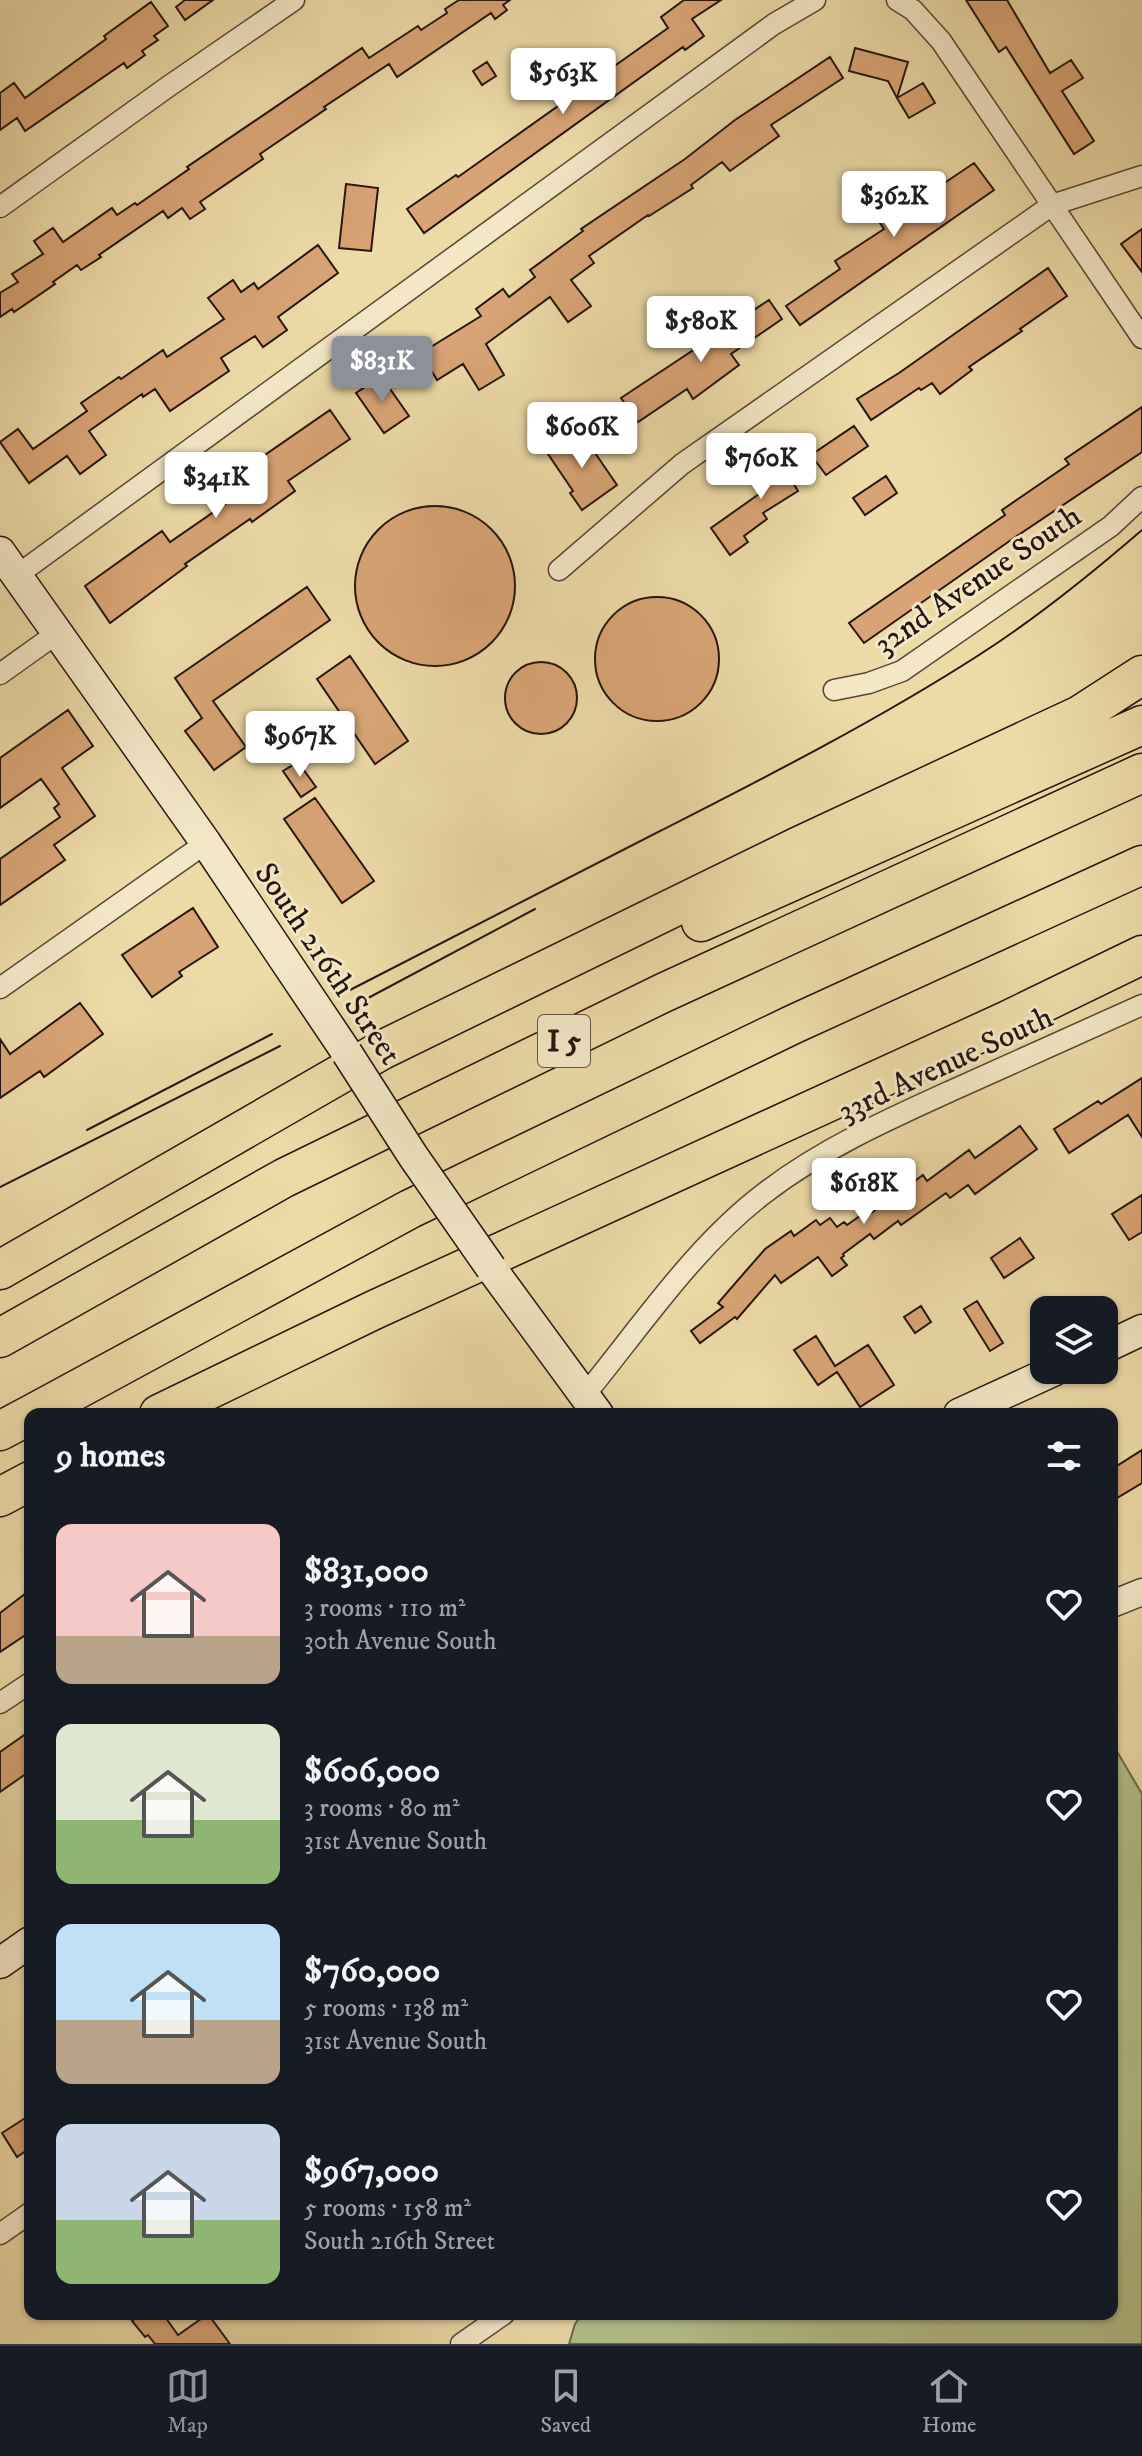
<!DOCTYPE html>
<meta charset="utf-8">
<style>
:root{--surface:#171b24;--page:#242831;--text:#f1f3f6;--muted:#9ea1a6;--line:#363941;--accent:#8c9099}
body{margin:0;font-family:"IM FELL DW Pica",serif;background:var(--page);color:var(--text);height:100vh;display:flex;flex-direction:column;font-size:30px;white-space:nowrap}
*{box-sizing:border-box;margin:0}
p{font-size:26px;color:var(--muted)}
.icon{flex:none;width:44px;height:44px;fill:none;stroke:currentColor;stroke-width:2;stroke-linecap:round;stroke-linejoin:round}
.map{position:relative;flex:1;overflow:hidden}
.details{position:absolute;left:24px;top:1408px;width:1094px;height:912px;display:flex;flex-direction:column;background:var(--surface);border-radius:16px;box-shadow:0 2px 6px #0004}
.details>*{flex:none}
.tools{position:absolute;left:1030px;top:1296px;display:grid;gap:16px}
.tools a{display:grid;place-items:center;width:88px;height:88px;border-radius:16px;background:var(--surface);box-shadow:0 2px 6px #0004;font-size:40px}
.price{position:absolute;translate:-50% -68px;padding:0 18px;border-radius:8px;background:#fff;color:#222;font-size:26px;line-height:52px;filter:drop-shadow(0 2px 4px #0008)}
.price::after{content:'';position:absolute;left:50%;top:48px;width:24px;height:18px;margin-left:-12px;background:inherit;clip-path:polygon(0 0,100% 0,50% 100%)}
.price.on{background:var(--accent);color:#fff}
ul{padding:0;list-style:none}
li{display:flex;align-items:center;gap:24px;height:200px;padding:0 32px}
li span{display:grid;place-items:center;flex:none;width:224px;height:160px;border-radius:16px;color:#555}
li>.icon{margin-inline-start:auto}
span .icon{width:96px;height:96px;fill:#fffc;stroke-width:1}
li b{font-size:34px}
h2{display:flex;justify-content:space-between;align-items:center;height:96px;padding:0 32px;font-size:34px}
.tab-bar{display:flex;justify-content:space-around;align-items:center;height:112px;border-top:2px solid var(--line);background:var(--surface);font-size:22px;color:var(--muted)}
.tab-bar a{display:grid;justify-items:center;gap:4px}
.tab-bar .on{color:var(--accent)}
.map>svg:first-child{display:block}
</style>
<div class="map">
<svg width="1142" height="2344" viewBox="0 0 1142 2344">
<rect width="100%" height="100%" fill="#ecdaa7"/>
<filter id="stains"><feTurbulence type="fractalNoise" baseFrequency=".0025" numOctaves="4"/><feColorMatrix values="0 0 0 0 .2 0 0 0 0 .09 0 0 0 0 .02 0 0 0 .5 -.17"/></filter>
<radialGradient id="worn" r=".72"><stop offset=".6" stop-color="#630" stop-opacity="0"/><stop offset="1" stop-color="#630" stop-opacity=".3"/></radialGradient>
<!-- green -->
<path fill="#b4c089" stroke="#6c6a4c" stroke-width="2" d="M1112 1743 1142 1794V2344H569L575 2324 582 2314H1112Z"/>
<!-- building -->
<path fill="#d8a475" stroke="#251510" stroke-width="2" d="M185 0H213L185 20 176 7Z
M459 0H510L503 5 507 10 495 19 491 13 397 77 389 64 324 107 326 109 260 154 263 159 200 202 205 209 190 219 182 208 168 218 163 211 99 255 101 257 81 270 77 265 53 282 55 284 14 312 12 309 0 317V293L18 282 12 274 43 254 34 241 53 228 63 242 112 208 117 215 135 203 137 205 189 169 187 167 362 48 369 58 418 26 421 30 447 13 445 9Z
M684 0H721L692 19 704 36 685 50 683 47 424 233 407 209 456 175 458 177 668 28 661 17Z
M966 0H1007L1050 73 1071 60 1083 78 1062 91 1094 141 1074 154 1006 47 999 52Z
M151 2 168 26 154 36 158 40 142 51 145 55 127 68 124 63 25 131 17 118 0 130V93L14 83 25 98 106 39 104 36Z
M855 48 908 62 897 98 888 81 849 71Z
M830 57 843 78 771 125 779 136 730 171 722 162 691 185 693 188 649 216 648 215 589 256 594 263 571 280 591 306 568 322 550 297 486 344 504 375 479 390 463 364 437 380 421 353 481 316 476 309 503 289 509 297 535 277 530 270 583 231 581 229 685 159 735 120Z
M487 62 496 76 482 85 473 71Z
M923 83 935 103 909 118 897 98Z
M974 163 994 190 800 325 786 306 840 269 835 261 884 229 876 217 903 199 911 211 936 194 934 190Z
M346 184 378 188 371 251 339 248Z
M1142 229V272L1121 244Z
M318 245 338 273 278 317 287 330 263 347 255 336 221 358 229 371 170 411 155 389 143 397 142 394 89 431 106 455 80 474 67 456 29 483 0 442 18 429 33 449 87 411 81 403 119 377 121 379 163 350 167 357 224 319 208 298 233 280 241 292 254 283 258 289Z
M1048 268 1067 296 1020 329 1022 331 969 367 972 370 940 394 932 383 921 390 919 388 871 420 857 399 899 373Z
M769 300 782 319 731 354 739 365 693 399 687 389 638 422 621 398Z
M381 376 409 416 384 433 356 393Z
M1142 407V452L1011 540 864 643 849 623 1005 515 1002 510 1069 464 1065 459Z
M330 410 350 439 288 481 295 491 252 522 250 519 185 564 187 566 110 623 85 586 162 531 170 542 234 498 255 481 246 468Z
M854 426 868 446 826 475 811 455Z
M580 431 617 485 582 510 570 493 573 491 548 454Z
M797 449 809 469 792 481 798 491 763 513 767 519 744 536 748 542 730 555 711 528 759 494 750 479Z
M886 476 897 493 865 515 853 498Z
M355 586a80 80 0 1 1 160 0a80 80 0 1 1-160 0Z
M307 587 330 620 213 701 246 747 214 770 185 731 202 718 175 678Z
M595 659a62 62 0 1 1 124 0a62 62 0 1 1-124 0Z
M350 656 408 741 375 764 317 679Z
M505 698a36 36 0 1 1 72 0a36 36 0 1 1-72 0Z
M68 710 93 746 62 768 95 816 54 845 65 860 0 905V859L60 817 54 808 59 804 41 779 0 808V758Z
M298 762 316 787 301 797 283 771Z
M315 798 374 881 342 903 284 819Z
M193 908 218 947 179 972 182 976 152 997 122 955Z
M80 1003 103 1034 44 1077 40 1071 0 1098V1039L10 1054Z
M1142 1078V1137L1128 1115 1069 1153 1054 1129 1098 1101 1101 1104Z
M1020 1126 1037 1149 975 1194 968 1185 950 1198 946 1193 901 1225 898 1221 874 1239 870 1234 843 1254 844 1256 841 1258 847 1265 832 1276 818 1257 781 1283 775 1275 737 1319 735 1317 700 1343 691 1331 723 1307 718 1303 765 1249 791 1231 794 1236 816 1220 820 1225 830 1218 837 1227 844 1222 847 1225 864 1213 867 1216 923 1175 927 1181 969 1150 975 1158Z
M1142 1195V1232L1129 1240 1112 1214Z
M1020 1238 1034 1258 1004 1278 991 1258Z
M977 1301 1003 1343 990 1351 964 1309Z
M921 1306 931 1322 915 1333 904 1317Z
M816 1336 835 1366 868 1345 894 1385 860 1407 837 1372 818 1385 794 1350Z
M1142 1450V1483L1112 1501V1469Z
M30 1590V1632L0 1652V1613Z
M30 1731V1771L0 1792V1752Z
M30 2115V2148L17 2157 2 2133Z
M141 2314H163L178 2335 208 2314 230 2344H155L148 2335 145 2337 132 2321Z"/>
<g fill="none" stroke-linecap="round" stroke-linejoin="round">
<defs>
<path id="minor" d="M897 0 913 10 941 41 1142 338
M0 207 169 86 294 0
M559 570 682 464 1052 205 1142 176
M16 576 774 24 815 0
M0 674 56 634
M834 690 869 683 902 671 1111 526 1142 497
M0 988 206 843
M584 1396C640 1328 695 1245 766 1192 822 1149 889 1119 953 1090 1016 1062 1079 1033 1142 1005
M0 1703 30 1683
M0 2234 30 2213
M461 2344 504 2314"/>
<path id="tertiary" d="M1112 1604 1142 1592"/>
<path id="secondary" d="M0 552 206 843 347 1053
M491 1268 598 1414
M1104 1348 1142 1330
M959 1414 1055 1370
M0 1963 30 1942"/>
<path id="motorway" d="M701 922 1142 725
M0 1270 382 1050 799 846 1080 715 1142 675
M0 1338 284 1178 663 993 1142 773
M32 1414 410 1209 794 1024 1142 865
M159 1414 374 1310 1006 1021 1142 955
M0 1431 30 1415
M0 1497 30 1481"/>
</defs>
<!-- minor casing -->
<use href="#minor" stroke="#574636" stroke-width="23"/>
<!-- tertiary casing -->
<use href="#tertiary" stroke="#574636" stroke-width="29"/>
<!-- secondary casing -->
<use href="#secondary" stroke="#251510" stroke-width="33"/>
<!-- motorway casing -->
<use href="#motorway" stroke="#251510" stroke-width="41"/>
<!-- minor -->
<use href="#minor" stroke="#f3e7c6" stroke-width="20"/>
<!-- tertiary -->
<use href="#tertiary" stroke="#f3e7c6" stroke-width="26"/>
<!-- secondary -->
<use href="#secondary" stroke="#f3e7c6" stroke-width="30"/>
<!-- motorway -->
<use href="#motorway" stroke="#ecdaa7" stroke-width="38"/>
<!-- tram -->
<path stroke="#251510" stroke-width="2" d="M350 990C454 937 558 884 662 830 768 776 878 720 979 655 1037 618 1090 575 1142 530
M355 1005 535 909
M87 1130 272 1034
M0 1187 280 1046"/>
<defs>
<path id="secondary-bridge" d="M347 1053 413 1156 491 1268"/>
</defs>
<!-- secondary-bridge casing -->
<use href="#secondary-bridge" stroke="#251510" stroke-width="33" stroke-linecap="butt"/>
<!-- secondary-bridge -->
<use href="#secondary-bridge" stroke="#f3e7c6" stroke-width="30"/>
</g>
<g text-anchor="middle" stroke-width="6" stroke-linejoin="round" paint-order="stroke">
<!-- shield labels -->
<rect fill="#f3e7c6" stroke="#635447" stroke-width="2" x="538" y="1015" width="52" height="52" rx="6"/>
<g font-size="30" font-weight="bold" fill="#251510">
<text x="564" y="1051">I 5</text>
</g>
<!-- street labels -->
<g font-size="32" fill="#251510" stroke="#f3e7c6">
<text transform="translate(977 579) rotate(-34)" y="11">32nd Avenue South</text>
<text transform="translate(329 963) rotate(56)" y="11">South 216th Street</text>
<text transform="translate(945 1063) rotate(-25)" y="11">33rd Avenue South</text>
</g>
</g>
<rect width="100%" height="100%" filter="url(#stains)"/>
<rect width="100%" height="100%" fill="url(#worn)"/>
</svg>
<div class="tools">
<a><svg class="icon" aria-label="layers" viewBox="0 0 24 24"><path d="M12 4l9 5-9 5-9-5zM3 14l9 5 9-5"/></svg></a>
</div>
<b class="price" style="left:563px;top:116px">$563K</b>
<b class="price" style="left:894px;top:239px">$362K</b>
<b class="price" style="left:701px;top:364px">$580K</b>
<b class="price on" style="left:382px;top:404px">$831K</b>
<b class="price" style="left:582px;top:470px">$606K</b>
<b class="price" style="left:761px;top:501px">$760K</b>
<b class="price" style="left:216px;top:520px">$341K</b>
<b class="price" style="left:300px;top:779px">$967K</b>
<b class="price" style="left:864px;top:1226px">$618K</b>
<section class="details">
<h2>9 homes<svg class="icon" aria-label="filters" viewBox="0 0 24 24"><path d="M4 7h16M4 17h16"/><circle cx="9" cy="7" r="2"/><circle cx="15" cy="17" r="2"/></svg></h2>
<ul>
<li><span style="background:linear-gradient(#f6c9c9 70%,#b9a48a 0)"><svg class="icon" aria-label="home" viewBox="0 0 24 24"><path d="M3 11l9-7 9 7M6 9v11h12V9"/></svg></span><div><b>$831,000</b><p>3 rooms · 110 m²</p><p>30th Avenue South</p></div><svg class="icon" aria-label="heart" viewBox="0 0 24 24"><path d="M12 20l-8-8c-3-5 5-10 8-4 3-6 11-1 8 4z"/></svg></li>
<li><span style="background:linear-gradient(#dfe7d0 60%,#8fb573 0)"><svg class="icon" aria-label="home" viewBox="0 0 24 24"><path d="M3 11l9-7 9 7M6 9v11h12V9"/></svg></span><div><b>$606,000</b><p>3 rooms · 80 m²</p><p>31st Avenue South</p></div><svg class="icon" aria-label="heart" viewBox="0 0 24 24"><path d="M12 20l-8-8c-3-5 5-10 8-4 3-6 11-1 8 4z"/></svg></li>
<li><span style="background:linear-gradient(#bfe0f5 60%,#b9a48a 0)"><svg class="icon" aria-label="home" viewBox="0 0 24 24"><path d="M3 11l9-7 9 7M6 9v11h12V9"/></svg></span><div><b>$760,000</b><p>5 rooms · 138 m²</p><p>31st Avenue South</p></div><svg class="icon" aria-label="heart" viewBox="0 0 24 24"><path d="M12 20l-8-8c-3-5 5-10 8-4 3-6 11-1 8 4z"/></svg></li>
<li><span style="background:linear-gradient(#c9d6e8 60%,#8fb573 0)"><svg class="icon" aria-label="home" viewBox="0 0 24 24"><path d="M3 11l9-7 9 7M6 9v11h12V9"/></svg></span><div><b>$967,000</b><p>5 rooms · 158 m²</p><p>South 216th Street</p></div><svg class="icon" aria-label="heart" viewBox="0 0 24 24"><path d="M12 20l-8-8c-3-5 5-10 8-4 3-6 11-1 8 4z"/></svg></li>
</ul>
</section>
</div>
<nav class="tab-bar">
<a class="on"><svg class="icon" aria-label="map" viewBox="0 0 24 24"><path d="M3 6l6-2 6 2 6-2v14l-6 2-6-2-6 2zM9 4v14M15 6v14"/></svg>Map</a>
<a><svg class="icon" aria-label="saved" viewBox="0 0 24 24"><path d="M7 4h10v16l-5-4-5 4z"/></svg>Saved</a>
<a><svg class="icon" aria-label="home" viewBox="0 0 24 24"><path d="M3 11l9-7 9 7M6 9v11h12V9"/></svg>Home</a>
</nav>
